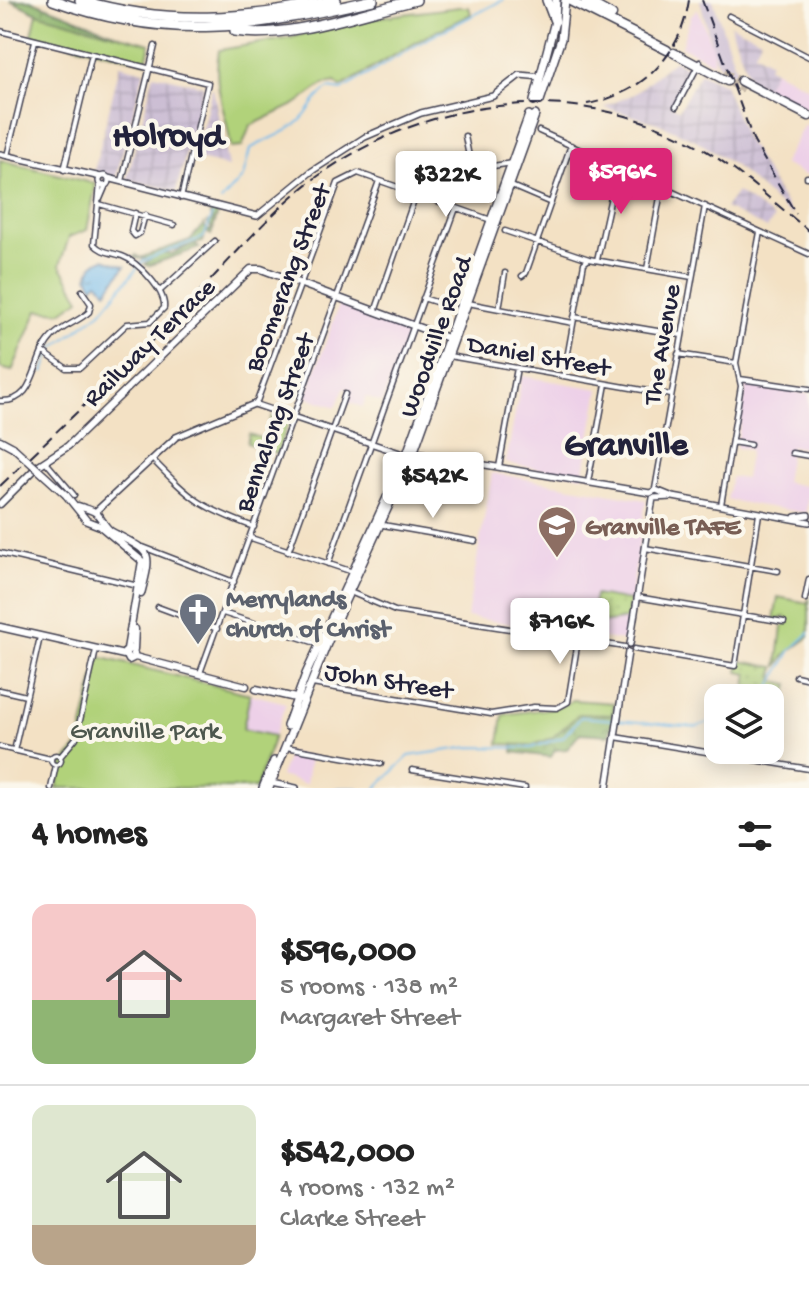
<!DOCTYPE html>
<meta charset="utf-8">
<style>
:root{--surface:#fff;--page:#f6f6f6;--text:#222;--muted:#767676;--line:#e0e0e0;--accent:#db2777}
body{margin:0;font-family:"Gochi Hand",sans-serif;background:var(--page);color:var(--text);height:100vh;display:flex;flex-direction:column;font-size:30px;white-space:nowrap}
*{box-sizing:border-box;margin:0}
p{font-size:26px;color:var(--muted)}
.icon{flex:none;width:44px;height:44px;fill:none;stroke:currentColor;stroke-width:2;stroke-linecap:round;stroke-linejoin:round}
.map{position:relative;height:788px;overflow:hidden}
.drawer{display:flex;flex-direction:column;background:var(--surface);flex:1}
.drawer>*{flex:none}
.tools{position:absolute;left:704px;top:684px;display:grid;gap:16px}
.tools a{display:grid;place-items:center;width:80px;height:80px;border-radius:16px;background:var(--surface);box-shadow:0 4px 20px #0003;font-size:40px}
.price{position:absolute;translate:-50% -68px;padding:0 18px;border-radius:8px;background:#fff;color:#222;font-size:26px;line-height:52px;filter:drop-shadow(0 2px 4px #0008)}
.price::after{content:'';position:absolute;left:50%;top:48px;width:24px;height:18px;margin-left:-12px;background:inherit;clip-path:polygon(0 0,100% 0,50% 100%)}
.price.on{background:var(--accent);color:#fff}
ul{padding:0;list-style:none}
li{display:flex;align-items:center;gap:24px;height:200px;padding:0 32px}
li+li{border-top:2px solid var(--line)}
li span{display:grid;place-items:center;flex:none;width:224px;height:160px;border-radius:16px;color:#555}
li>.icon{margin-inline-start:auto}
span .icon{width:96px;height:96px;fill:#fffc;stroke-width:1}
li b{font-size:34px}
h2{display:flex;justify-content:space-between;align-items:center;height:96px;padding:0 32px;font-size:34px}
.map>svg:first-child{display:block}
</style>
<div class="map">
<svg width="809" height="788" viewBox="0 0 809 788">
<defs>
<pattern id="industrial-grid" width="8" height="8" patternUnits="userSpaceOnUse" patternTransform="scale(2)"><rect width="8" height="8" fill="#ccbed4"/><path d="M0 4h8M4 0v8" fill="none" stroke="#afa3b7"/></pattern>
<pattern id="grass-dots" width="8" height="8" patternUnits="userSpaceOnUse" patternTransform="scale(2)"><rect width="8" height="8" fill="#b1d27a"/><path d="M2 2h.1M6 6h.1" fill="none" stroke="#98b46a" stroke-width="1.8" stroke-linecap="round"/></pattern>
<pattern id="forest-crowns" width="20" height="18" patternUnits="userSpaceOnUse" patternTransform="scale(2)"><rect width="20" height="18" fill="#8cb46a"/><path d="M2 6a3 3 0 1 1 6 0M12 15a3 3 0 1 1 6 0" fill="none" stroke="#729258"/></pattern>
<pattern id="water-ripples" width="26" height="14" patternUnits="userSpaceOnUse" patternTransform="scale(2)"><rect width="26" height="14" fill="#73baeb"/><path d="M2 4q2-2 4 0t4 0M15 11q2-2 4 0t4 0" fill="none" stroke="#5e97c0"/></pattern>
</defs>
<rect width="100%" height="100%" fill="#fbf7ec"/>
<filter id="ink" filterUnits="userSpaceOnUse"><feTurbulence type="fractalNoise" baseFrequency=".0125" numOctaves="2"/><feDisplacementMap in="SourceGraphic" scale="16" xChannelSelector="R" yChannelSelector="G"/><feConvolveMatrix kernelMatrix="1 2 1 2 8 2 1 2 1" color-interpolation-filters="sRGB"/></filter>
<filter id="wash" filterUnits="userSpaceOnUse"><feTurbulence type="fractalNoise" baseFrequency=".006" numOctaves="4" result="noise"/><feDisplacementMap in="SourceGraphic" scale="32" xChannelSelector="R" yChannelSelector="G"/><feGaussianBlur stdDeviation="1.8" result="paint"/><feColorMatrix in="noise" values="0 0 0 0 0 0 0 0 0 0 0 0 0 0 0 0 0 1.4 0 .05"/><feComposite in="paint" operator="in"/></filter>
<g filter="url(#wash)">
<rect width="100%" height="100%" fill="#f3e1c4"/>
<!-- built -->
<path fill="#edd0e8" d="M698 9 713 49V63L681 46 691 16Z
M774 70 809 88V111L765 88Z
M804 125 809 127V174L805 175 783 164Z
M339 305 409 330 382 403 366 397 363 407 346 402 350 390 344 388 336 407 306 397Z
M522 376 599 389 583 476 506 463Z
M747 384 809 394V449L791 446 785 482 809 487 806 513 727 500 731 477 745 479 750 450 736 448Z
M492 473 646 500 624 641 467 617Z
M250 694 286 703 274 736 243 729Z
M289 753 310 757 306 784 280 776Z"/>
<!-- industrial -->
<path fill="url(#industrial-grid)" d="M730 24 761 39 755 52 770 62 768 67 774 70 765 88 749 78Z
M675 60 691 72 671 105 679 110 700 73 724 84 745 137 793 217 735 166 696 140 657 123 604 107 634 94Z
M120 65 144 71 116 177 94 171Z
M154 74 204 86 176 191 127 179Z
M212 88H213L228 167 195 159Z
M737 192 774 218 767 228 725 208Z"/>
<!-- railway -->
<path fill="#ccbed4" d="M700 0H713L738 75 722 68 715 59Z"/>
<!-- grass -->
<path fill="url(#grass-dots)" stroke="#6a7a5a" stroke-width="2" d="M595 595 630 601 627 619 602 623 592 636 566 633 569 613 580 609 592 610Z
M740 661 775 667 773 681 789 684 783 718 770 716V698H744L748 674 738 672Z"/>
<!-- forest -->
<path fill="url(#forest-crowns)" stroke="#576b52" stroke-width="2" d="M10 0H30L121 36 46 17Z
M209 211 218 213 211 235 206 232 203 242 162 253 172 254 194 244 199 248 148 266 145 264 150 259 134 258 136 255 140 258 190 240 204 224 207 231 213 229 207 223 213 220Z
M605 708 615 710 609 735 580 733 567 749 555 750 551 757 513 752V741L583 710Z"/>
<!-- green -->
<path fill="#b1d27a" stroke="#6a7a5a" stroke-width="2" d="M459 7H469L471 14 427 36 341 87 335 82 324 84 296 104 250 126 242 147 231 148C227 112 212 88 219 50L290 38 348 21Z
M37 13 150 44 146 62 32 35Z
M0 160 96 184 87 230 69 237 60 265 80 299 61 312 38 310 12 371 0 368Z
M272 416 289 421 277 454 247 443 249 434 263 439Z
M778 597 808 603 809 598V637L787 653 777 667 782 627 789 622 785 617 774 620Z
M99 657 250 694 243 729 274 736 256 788H57L63 764 79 744Z
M572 700 614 703 612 715 579 714 552 738 533 745 499 744 503 715C521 711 562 710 572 700Z"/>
<!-- water -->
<path fill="url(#water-ripples)" stroke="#4a6e93" stroke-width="2" d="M104 259 125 266 107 291 98 282 93 287 88 276 93 264Z"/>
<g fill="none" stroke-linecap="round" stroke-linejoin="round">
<!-- stream -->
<path stroke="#73baeb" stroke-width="2" d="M221 201 243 177 250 149C266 139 285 135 300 121 314 107 311 101 329 88L342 90 425 40 503 0
M44 372 52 349 101 312 143 261 204 237 212 216
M764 698 791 650 809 633
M337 788H358
M376 788 409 756 470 747 531 748 563 737 581 717 696 727 718 719"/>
</g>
</g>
<g filter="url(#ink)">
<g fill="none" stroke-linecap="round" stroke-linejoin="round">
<!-- trunk-tunnel -->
<path stroke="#c9bba9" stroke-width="8" stroke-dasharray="8 4" stroke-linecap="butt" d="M724 73 741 81
M727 81 743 89"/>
<defs>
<path id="minor" d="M729 16 809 57
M0 31 208 83 181 198
M676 107 700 62
M539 131 809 254
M465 136 471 167
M7 156 35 41
M64 170 92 54
M807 177H809
M122 181 155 46
M509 185 551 203
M409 191 449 173 512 163
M100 199 106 185
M99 204 174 225
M135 213 131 231 135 236 140 233 145 215
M505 231 589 259 692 277
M597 260 618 165
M647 269 662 186
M522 276 526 273 571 145
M160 291 215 241
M423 298 448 306
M468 303 573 323
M499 309 505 273
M375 312 416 194
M574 317 681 335
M42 351 66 368H80L127 324 150 322 164 308C166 291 138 262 122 256 111 252 102 253 94 244L100 184
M678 354 736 363
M449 356 671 395
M564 375 584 263 589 259
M740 379 809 389
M0 401C38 403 31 358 52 337 62 326 78 322 89 312L91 304 82 291
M256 404 338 183 358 173 491 220
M732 442 750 445
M792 453 809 456
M152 459C192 500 200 507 254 527
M45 461 74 495
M499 467 517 368
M588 482 606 384
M655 489 705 206
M721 505 741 386 736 363 760 232
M383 525 475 541
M251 538 353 572
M143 547 234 582
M645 548 778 571
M288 552 345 394
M0 553 138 586
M328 564 456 208
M350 592 395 611 625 647
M637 597 784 622
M805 599 809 579
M158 607 217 629
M223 613 319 644
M634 649 735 666 759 514
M200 673 379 181
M796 676 809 679
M312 684 491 714 534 707 557 708 568 702 578 640
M0 690 26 696
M615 737 809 769
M0 747 51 759
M286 747 381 764
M14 751 40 637
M51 760a5 5 0 1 1 10 0a5 5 0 1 1-10 0Z
M60 757 76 738 96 650
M412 770 525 788
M51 788 56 765"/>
<path id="tertiary" d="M0 154 101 177
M99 181a5 5 0 1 1 10 0a5 5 0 1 1-10 0Z
M108 178 257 216 312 171 365 137 421 113 493 96 520 75 541 77
M650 493 656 490 673 497 809 522
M653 498 672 497
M95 512 176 437 254 404 403 454H420L650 493
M795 517 808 515
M630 644 653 498
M271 783 296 788
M607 788 628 652"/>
<path id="secondary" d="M0 440 13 447
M39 465 68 446 251 269H261L450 339
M66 495 87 521 100 526 142 561 127 649
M0 504 34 470
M78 506C83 508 93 510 96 513 102 518 104 527 112 532 151 553 153 548 141 594
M0 627 124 655
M134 649 135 629
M135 657 132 648 125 652 129 660 135 657 246 686
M256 689 300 699"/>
<path id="primary" d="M534 101 555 21 556 0
M540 101 561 39 565 0
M287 726 306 674 407 454 529 115
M263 788 274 761
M269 788 339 614 415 448 535 115"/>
<path id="trunk" d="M568 0 667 50
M585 0 612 15
M674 53 727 81
M741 81 809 116"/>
<path id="motorway" d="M53 0C171 43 255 27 373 0
M80 0C167 26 248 20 336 0
M547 0 555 21
M235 31C288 40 363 12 416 0"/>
</defs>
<!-- minor casing -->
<use href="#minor" stroke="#413f50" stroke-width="7"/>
<!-- tertiary casing -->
<use href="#tertiary" stroke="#413f50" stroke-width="8"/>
<!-- secondary casing -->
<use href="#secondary" stroke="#413f50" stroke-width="9"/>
<!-- primary casing -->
<use href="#primary" stroke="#413f50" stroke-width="10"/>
<!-- trunk casing -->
<use href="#trunk" stroke="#413f50" stroke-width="11"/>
<!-- motorway casing -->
<use href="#motorway" stroke="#413f50" stroke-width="12"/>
<!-- minor -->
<use href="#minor" stroke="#fff" stroke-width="4"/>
<!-- tertiary -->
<use href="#tertiary" stroke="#fff" stroke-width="5"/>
<!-- secondary -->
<use href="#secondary" stroke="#fff" stroke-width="6"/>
<!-- primary -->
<use href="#primary" stroke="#fff" stroke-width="7"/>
<!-- trunk -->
<use href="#trunk" stroke="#fff" stroke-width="8"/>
<!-- motorway -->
<use href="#motorway" stroke="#fff" stroke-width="9"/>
<!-- rail -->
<path stroke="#22223b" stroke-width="2" stroke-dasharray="12 6" stroke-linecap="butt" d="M702 0 754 142 796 214
M587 104C642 94 681 56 689 0
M198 293C234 256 269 214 310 182 422 97 574 76 698 146 738 169 773 202 809 231
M30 457 206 289
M0 486 25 462"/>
<defs>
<path id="secondary-bridge" d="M13 447 66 495"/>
</defs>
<!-- secondary-bridge casing -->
<use href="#secondary-bridge" stroke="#413f50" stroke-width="9" stroke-linecap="butt"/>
<!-- secondary-bridge -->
<use href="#secondary-bridge" stroke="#fff" stroke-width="6"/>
</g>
</g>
<!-- icons -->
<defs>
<symbol id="university-pin" viewBox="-11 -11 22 30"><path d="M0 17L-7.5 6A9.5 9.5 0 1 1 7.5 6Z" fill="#8d6e63" stroke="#fbf7ec"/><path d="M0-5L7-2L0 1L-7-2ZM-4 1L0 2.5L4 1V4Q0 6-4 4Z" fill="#fff"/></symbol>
<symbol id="church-pin" viewBox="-11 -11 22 30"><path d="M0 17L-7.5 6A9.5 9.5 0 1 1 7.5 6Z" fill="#6b7280" stroke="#fbf7ec"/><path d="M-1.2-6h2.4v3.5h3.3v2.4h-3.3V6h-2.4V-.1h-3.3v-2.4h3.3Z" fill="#fff"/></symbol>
</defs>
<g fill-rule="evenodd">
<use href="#university-pin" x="535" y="503" width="44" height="60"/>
<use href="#church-pin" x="176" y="590" width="44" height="60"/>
</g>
<g text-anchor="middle" stroke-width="8" stroke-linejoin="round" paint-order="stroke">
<!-- street labels -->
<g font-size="26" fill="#22223b" stroke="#fbf7ec">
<text transform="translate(286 277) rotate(-69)" y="9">Boomerang Street</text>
<text transform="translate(434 336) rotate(-70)" y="9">Woodville Road</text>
<text transform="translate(148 341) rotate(-44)" y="9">Railway Terrace</text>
<text transform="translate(660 344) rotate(-80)" y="9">The Avenue</text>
<text transform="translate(539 354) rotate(10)" y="9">Daniel Street</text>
<text transform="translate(273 422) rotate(-70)" y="9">Bennalong Street</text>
<text transform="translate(389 679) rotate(9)" y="9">John Street</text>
</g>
<!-- education labels -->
<g font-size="26" font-weight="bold" fill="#785e54" stroke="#fbf7ec" text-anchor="start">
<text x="585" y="534">Granville TAFE</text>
</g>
<!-- worship labels -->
<g font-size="26" font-weight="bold" fill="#5b616d" stroke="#fbf7ec" text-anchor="start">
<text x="226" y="606">Merrylands<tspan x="226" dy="30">church of Christ</tspan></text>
</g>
<!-- park labels -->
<g font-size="26" fill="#4d574e" stroke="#fbf7ec">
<text x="145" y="738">Granville Park</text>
</g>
<!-- district labels -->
<g font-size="34" font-weight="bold" fill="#22223b" stroke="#fbf7ec">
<text x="168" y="145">Holroyd</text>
<text x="626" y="454">Granville</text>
</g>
</g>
</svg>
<div class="tools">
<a><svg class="icon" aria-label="layers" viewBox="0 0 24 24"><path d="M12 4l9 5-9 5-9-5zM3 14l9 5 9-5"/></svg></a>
</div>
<b class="price on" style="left:621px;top:216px">$596K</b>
<b class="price" style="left:446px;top:219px">$322K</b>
<b class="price" style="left:433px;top:520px">$542K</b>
<b class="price" style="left:560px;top:666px">$716K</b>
</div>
<section class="drawer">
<h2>4 homes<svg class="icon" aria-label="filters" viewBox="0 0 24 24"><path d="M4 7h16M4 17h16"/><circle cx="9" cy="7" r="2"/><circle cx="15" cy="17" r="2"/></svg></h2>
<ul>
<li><span style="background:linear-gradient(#f6c9c9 60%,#8fb573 0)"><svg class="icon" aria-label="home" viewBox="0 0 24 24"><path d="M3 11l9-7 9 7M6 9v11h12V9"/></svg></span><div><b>$596,000</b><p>5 rooms · 138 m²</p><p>Margaret Street</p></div></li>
<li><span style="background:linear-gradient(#dfe7d0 75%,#b9a48a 0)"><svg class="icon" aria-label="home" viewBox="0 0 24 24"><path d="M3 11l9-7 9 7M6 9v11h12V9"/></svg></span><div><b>$542,000</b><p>4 rooms · 132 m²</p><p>Clarke Street</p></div></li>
</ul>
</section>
